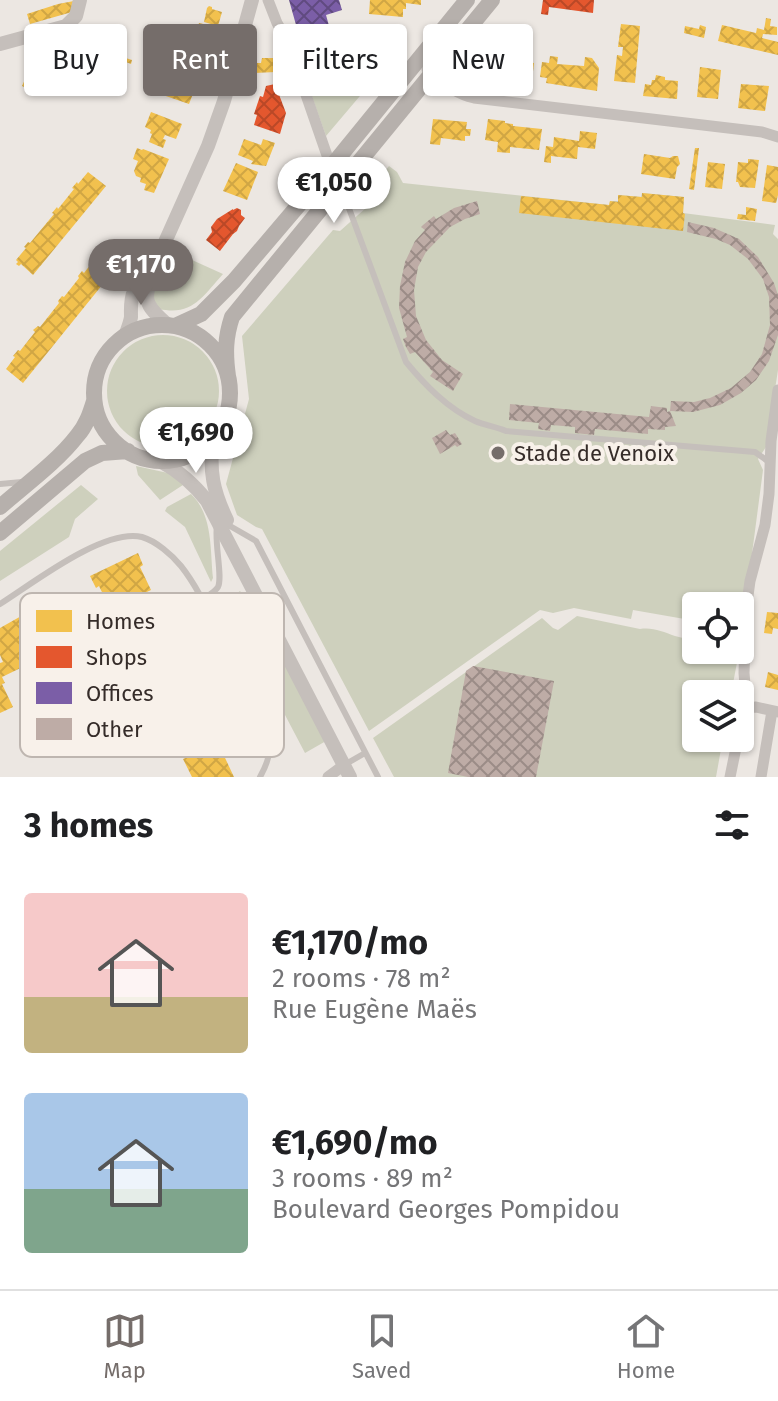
<!DOCTYPE html>
<meta charset="utf-8">
<style>
:root{--surface:#fff;--page:#f6f6f6;--text:#202124;--muted:#757577;--line:#e0e0e0;--accent:#756d6a}
body{margin:0;font-family:"Fira Sans",sans-serif;background:var(--page);color:var(--text);height:100vh;display:flex;flex-direction:column;font-size:30px;white-space:nowrap}
*{box-sizing:border-box;margin:0}
p{font-size:26px;color:var(--muted)}
.icon{flex:none;width:44px;height:44px;fill:none;stroke:currentColor;stroke-width:2;stroke-linecap:round;stroke-linejoin:round}
.map{position:relative;height:777px;overflow:hidden}
.details{display:flex;flex-direction:column;background:var(--surface);flex:1}
.details>*{flex:none}
.hud{position:absolute;left:24px;top:24px;width:730px;height:72px;display:flex;gap:16px}
.tools{position:absolute;left:682px;top:592px;display:grid;gap:16px}
.tools a{display:grid;place-items:center;width:72px;height:72px;border-radius:8px;background:var(--surface);box-shadow:0 2px 6px #0004;font-size:40px}
.price{position:absolute;translate:-50% -68px;padding:0 18px;border-radius:28px;background:#fff;color:#222;font-size:26px;line-height:52px;filter:drop-shadow(0 2px 4px #0008)}
.price::after{content:'';position:absolute;left:50%;top:48px;width:24px;height:18px;margin-left:-12px;background:inherit;clip-path:polygon(0 0,100% 0,50% 100%)}
.price.active{background:var(--accent);color:#fff}
ul{padding:0;list-style:none}
li{display:flex;align-items:center;gap:24px;height:200px;padding:0 24px}
li span{display:grid;place-items:center;flex:none;width:224px;height:160px;border-radius:8px;color:#555}
li>.icon{margin-inline-start:auto}
span .icon{width:96px;height:96px;fill:#fffc;stroke-width:1}
li b{font-size:34px}
h2{display:flex;justify-content:space-between;align-items:center;height:96px;padding:0 24px;font-size:34px}
.chip{padding:0 28px;border-radius:8px;background:var(--surface);box-shadow:0 2px 6px #0004;font-size:28px;line-height:72px}
.chip.active{background:var(--accent);color:#fff}
.menu{display:flex;justify-content:space-around;align-items:center;height:112px;border-top:2px solid var(--line);background:var(--surface);font-size:22px;color:var(--muted)}
.menu a{display:grid;justify-items:center;gap:4px}
.menu .active{color:var(--accent)}
.map>svg:first-child{display:block}
</style>
<div class="map">
<svg width="778" height="777" viewBox="0 0 778 777">
<defs>
<pattern id="homes-cross-hatch" width="8" height="8" patternUnits="userSpaceOnUse" patternTransform="scale(2)"><rect width="8" height="8" fill="#f2c14e"/><path d="M0 0l8 8M0 8l8-8" fill="none" stroke="#d0a644"/></pattern>
<pattern id="shops-cross-hatch" width="8" height="8" patternUnits="userSpaceOnUse" patternTransform="scale(2)"><rect width="8" height="8" fill="#e4572e"/><path d="M0 0l8 8M0 8l8-8" fill="none" stroke="#ba4827"/></pattern>
<pattern id="offices-cross-hatch" width="8" height="8" patternUnits="userSpaceOnUse" patternTransform="scale(2)"><rect width="8" height="8" fill="#7b5ea7"/><path d="M0 0l8 8M0 8l8-8" fill="none" stroke="#604a80"/></pattern>
<pattern id="building-cross-hatch" width="8" height="8" patternUnits="userSpaceOnUse" patternTransform="scale(2)"><rect width="8" height="8" fill="#beaca6"/><path d="M0 0l8 8M0 8l8-8" fill="none" stroke="#9b8c87"/></pattern>
</defs>
<rect width="100%" height="100%" fill="#ece7e2"/>
<!-- grass -->
<path fill="#ced0bd" d="M315 83 365 90 326 136 310 91Z
M389 166 397 172 403 183 609 205 610 201H618V195L641 197 642 193 684 197 683 213 775 225 773 234 778 239V370L766 447 758 459 763 470 745 607 740 614V606H696V621L633 610 631 619 574 608 553 613 540 610 369 731 262 529 256 527 237 515 226 484 249 399 242 336 333 230 340 231 367 207 362 192 369 190C374 180 382 175 389 166Z
M181 255 223 274C202 297 193 316 159 309L151 296 154 287 168 260Z
M107 391a56 56 0 1 1 112 0a56 56 0 1 1-112 0Z
M136 466 168 473 186 483 160 500 138 475Z
M81 485 98 499 75 519 69 537 0 581V551Z
M191 494C213 515 210 549 213 578L211 582 185 527 165 511 167 507Z
M240 591 268 628 326 741 305 753 234 618 228 613 219 600 229 592 236 594Z
M577 616 640 629C653 627 663 632 675 636 681 638 689 639 696 640V650H737L739 652 731 694H696V738H723L716 777H394L373 738 542 618 553 628 558 630Z"/>
<!-- homes -->
<path fill="url(#homes-cross-hatch)" d="M370 0H421V5L406 3V9H403V17L369 14Z
M74 1 72 12 30 24 27 14 58 4Z
M209 6 212 7V9L222 12 218 26 204 22 207 8Z
M766 18 771 19 770 26 777 27V35L763 34 762 38 778 42V55L718 41 722 25 756 33 757 28 764 30Z
M199 23 213 26 207 51 187 46 189 36 194 38Z
M621 24 640 26 635 83 614 81 617 55 622 56 623 47H618Z
M700 25 706 27 704 38 684 33 685 26 699 29Z
M331 33 350 34V37L370 39 368 61 356 60V57L347 56V54L337 55Z
M113 54 132 60 131 64 126 62 123 69 110 65Z
M43 55 59 62 43 96 31 92V90L22 86 34 60 40 62Z
M550 56 558 57 557 64 584 66 585 57 592 58 599 68 597 91 546 83 547 78 540 77 542 62 549 63Z
M179 57 203 64 197 81 183 77 182 81 196 86 189 104 160 94 166 76 177 80 179 75 170 72 174 59 178 60Z
M262 58H276V72L254 73 257 63H261Z
M507 59 534 63 532 80 515 78V71L506 69Z
M700 67 721 70 718 99 697 97Z
M656 75 665 77V80L678 81 677 99 643 96 645 84 651 85 652 80H655Z
M741 84 769 86 765 111 738 108Z
M151 112 182 124 176 139 165 135 163 139 166 140 163 148 149 142 152 134 150 133 151 130 145 127Z
M433 119 467 122 466 129H471L470 136H465V141L441 138 440 145 430 144Z
M488 119 505 121V123L513 124V126L542 129 539 150 510 147V153L497 152 498 142 485 140Z
M580 131 597 133 595 149 578 147 577 159 551 156V163L544 162 546 146 553 147 554 137 579 141Z
M244 139 261 145 263 139 275 143 266 166 251 164 253 161 238 155Z
M137 148 142 150 143 149 169 159 154 193 144 190 146 184 140 182 141 178 136 176 134 171 138 161 133 159Z
M695 148H699L694 190 689 189Z
M644 154 670 158 673 156H678L680 164 677 167 675 179 641 174Z
M748 159 759 160 755 188 740 187 738 182H736L738 162 748 163Z
M708 162 725 164 722 189 705 187Z
M236 163 258 172 247 200 223 191Z
M767 165 778 167V195L776 203 762 201Z
M88 172 106 186 33 275 21 264 19 266 16 264 18 262 16 260 26 248 24 247 28 242 30 243 54 214 52 213 57 207 58 209 74 189 72 188 77 182 78 184Z
M642 193 684 197 683 213 685 214 683 231 519 213 521 196 609 205 610 201 618 202V195L642 197Z
M746 207 757 209 755 221 737 219 738 214 746 215Z
M94 260 111 274 23 383 6 369 15 357 13 356 18 350 20 351 35 332 33 330 38 326 40 327 59 303 58 301 62 296 64 297 79 278 78 276 82 271 84 273Z
M138 553 143 565 140 567 151 590 122 604 150 662 138 668 134 659 105 673 99 660 105 658 91 629 114 617 99 586 96 588 90 576Z
M767 612 778 613V629L773 628 772 634 764 633Z
M23 615 47 666 35 672 31 663 2 677 5 683 2 684 13 707 0 713V663L3 662 0 655V628Z
M768 672 778 675V690L765 687Z
M226 678 232 690 229 691 240 714 211 728 234 777H192L183 759 206 749 188 711 186 712 180 700Z"/>
<!-- shops -->
<path fill="url(#shops-cross-hatch)" d="M543 0H594L593 13 549 7 548 15 541 14Z
M275 84 286 113 280 134 254 125 257 115 254 114 260 96 263 97 266 86Z
M237 208 241 210V215L245 218 239 226 237 231 233 234 220 251 206 240 212 232 211 227 217 219 233 209V210Z"/>
<!-- offices -->
<path fill="url(#offices-cross-hatch)" d="M289 0H339L342 10 326 15 337 55 321 59 315 35 300 39Z"/>
<!-- building -->
<path fill="url(#building-cross-hatch)" d="M477 201 480 214 465 219 450 227 426 252 418 267 414 290 416 316 426 340 442 360 463 374 453 391 430 376 433 372 415 352 410 354 406 347 403 339 407 337 399 308 400 286 405 262 415 241 425 230 421 227 423 225 434 216 436 219 454 208Z
M688 222 714 228 739 239 758 257 774 283 778 295V335L769 361 756 380 741 393 720 405 693 412 670 411 676 426 665 427V430L648 429V434L595 429 594 435 575 433V427L551 425 550 431 538 429 539 423 509 420 510 404 649 417 651 406 667 408V412L670 411 671 401 694 402 710 398 731 388 750 372 762 354 770 325 769 297 763 279 748 259 730 245 716 239 687 232Z
M446 430 450 435 455 433 462 444 457 447 455 445 440 454 432 438Z
M473 666 554 681 536 777H468L448 773 466 671Z"/>
<g fill="none" stroke-linecap="round" stroke-linejoin="round">
<!-- service -->
<path stroke="#c5bfbb" stroke-width="6" d="M335 194 347 203 406 362C425 385 447 408 475 421 484 425 496 427 506 431L755 452 769 462
M0 484 22 482
M230 526 256 541 378 777
M202 600C207 596 215 592 218 587 223 577 214 542 217 525
M0 604C32 584 103 528 142 537 156 541 172 555 181 566 200 590 212 620 226 647 239 673 267 719 269 748 270 758 265 768 260 777
M344 765 365 753"/>
<!-- minor -->
<path stroke="#c5bfbb" stroke-width="11" d="M268 0 277 23 287 40 331 167
M427 69C444 82 452 93 474 98L762 132 778 137
M747 708 756 707 778 712
M740 728 743 715 747 708 744 673 746 610 750 581 765 525 769 494 771 441 778 390
M328 777 344 765
M730 777 738 738
M761 777 772 711"/>
<!-- tertiary -->
<path stroke="#c5bfbb" stroke-width="14" d="M0 44 66 26 76 16 80 0
M156 269C142 298 143 304 168 325
M125 336C127 330 130 324 131 317 131 308 130 300 134 291 141 273 155 259 165 242L208 146 224 101 252 0
M213 440C209 471 213 491 227 520
M160 461C179 471 193 483 207 501L350 777"/>
<!-- secondary -->
<path stroke="#b6b0ac" stroke-width="16" d="M94 393a68 68 0 1 1 136 0a68 68 0 1 1-136 0Z
M175 326 201 314 234 281 331 167 467 0
M228 376C225 354 225 338 232 317L492 0
M0 507C24 486 58 461 77 436 86 426 90 414 94 401
M0 533 85 461 102 453 128 451"/>
</g>
<!-- markers -->
<circle fill="#756d6a" stroke="#f8f1ea" stroke-width="3" cx="498" cy="453" r="8"/>
<g text-anchor="middle" stroke-width="8" stroke-linejoin="round" paint-order="stroke">
<!-- poi labels -->
<g font-size="22" fill="#352c29" stroke="#f8f1ea" text-anchor="start">
<text x="514" y="461">Stade de Venoix</text>
</g>
</g>
<!-- legend -->
<rect x="20" y="593" width="264" height="164" rx="12" fill="#f8f1ea" stroke="#beb6b0" stroke-width="2"/>
<rect x="36" y="610" width="36" height="22" fill="#f2c14e"/>
<rect x="36" y="646" width="36" height="22" fill="#e4572e"/>
<rect x="36" y="682" width="36" height="22" fill="#7b5ea7"/>
<rect x="36" y="718" width="36" height="22" fill="#beaca6"/>
<g font-size="22" fill="#352c29">
<text x="86" y="629">Homes</text>
<text x="86" y="665">Shops</text>
<text x="86" y="701">Offices</text>
<text x="86" y="737">Other</text>
</g>
</svg>
<div class="tools">
<a><svg class="icon" aria-label="locate" viewBox="0 0 24 24"><circle cx="12" cy="12" r="6"/><path d="M12 2v4M12 18v4M2 12h4M18 12h4"/></svg></a>
<a><svg class="icon" aria-label="layers" viewBox="0 0 24 24"><path d="M12 4l9 5-9 5-9-5zM3 14l9 5 9-5"/></svg></a>
</div>
<b class="price" style="left:334px;top:225px">€1,050</b>
<b class="price active" style="left:141px;top:307px">€1,170</b>
<b class="price" style="left:196px;top:475px">€1,690</b>
<div class="hud">
<a class="chip">Buy</a>
<a class="chip active">Rent</a>
<a class="chip">Filters</a>
<a class="chip">New</a>
</div>
</div>
<section class="details">
<h2>3 homes<svg class="icon" aria-label="filters" viewBox="0 0 24 24"><path d="M4 7h16M4 17h16"/><circle cx="9" cy="7" r="2"/><circle cx="15" cy="17" r="2"/></svg></h2>
<ul>
<li><span style="background:linear-gradient(#f6c9c9 65%,#c2b280 0)"><svg class="icon" aria-label="home" viewBox="0 0 24 24"><path d="M3 11l9-7 9 7M6 9v11h12V9"/></svg></span><div><b>€1,170/mo</b><p>2 rooms · 78 m²</p><p>Rue Eugène Maës</p></div></li>
<li><span style="background:linear-gradient(#a9c7e8 60%,#7fa58c 0)"><svg class="icon" aria-label="home" viewBox="0 0 24 24"><path d="M3 11l9-7 9 7M6 9v11h12V9"/></svg></span><div><b>€1,690/mo</b><p>3 rooms · 89 m²</p><p>Boulevard Georges Pompidou</p></div></li>
</ul>
</section>
<nav class="menu">
<a class="active"><svg class="icon" aria-label="map" viewBox="0 0 24 24"><path d="M3 6l6-2 6 2 6-2v14l-6 2-6-2-6 2zM9 4v14M15 6v14"/></svg>Map</a>
<a><svg class="icon" aria-label="saved" viewBox="0 0 24 24"><path d="M7 4h10v16l-5-4-5 4z"/></svg>Saved</a>
<a><svg class="icon" aria-label="home" viewBox="0 0 24 24"><path d="M3 11l9-7 9 7M6 9v11h12V9"/></svg>Home</a>
</nav>
